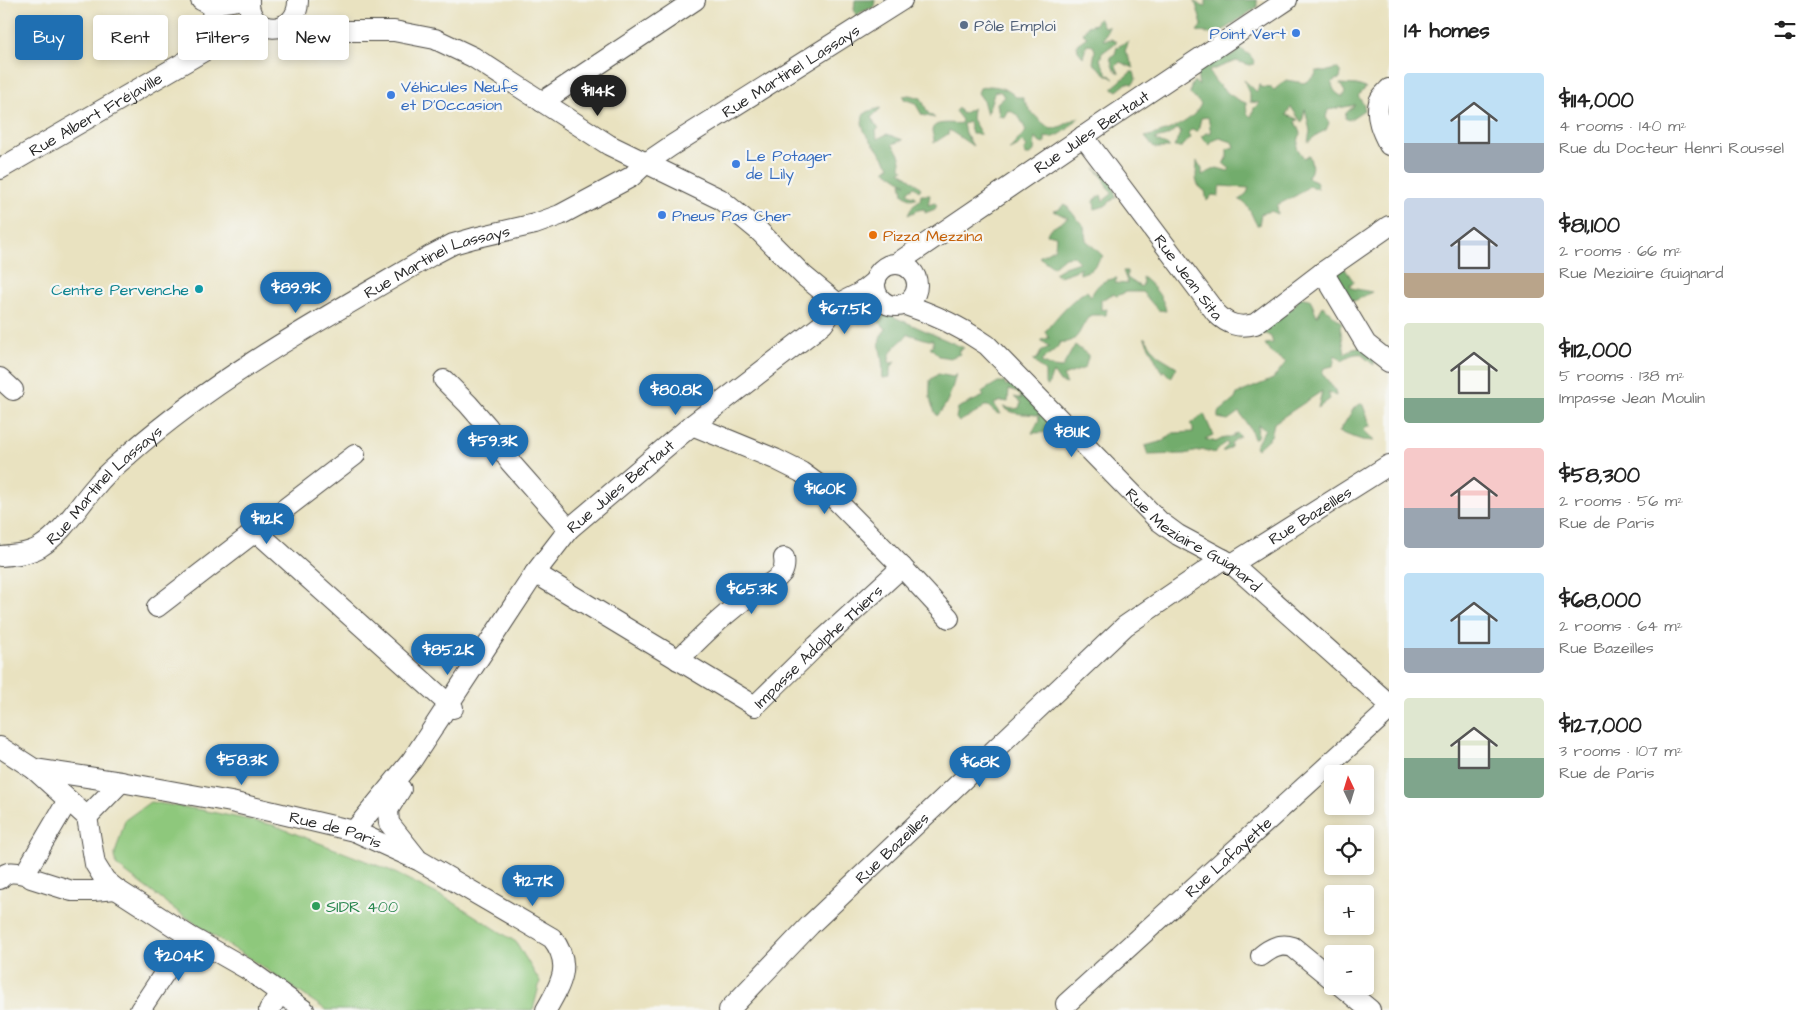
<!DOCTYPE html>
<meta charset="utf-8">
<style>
:root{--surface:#fff;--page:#f6f6f6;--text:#222;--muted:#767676;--accent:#1f6fb2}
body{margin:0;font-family:"Architects Daughter",sans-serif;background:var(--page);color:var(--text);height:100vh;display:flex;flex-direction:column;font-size:19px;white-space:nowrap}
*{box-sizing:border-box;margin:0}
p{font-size:16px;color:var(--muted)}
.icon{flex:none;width:28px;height:28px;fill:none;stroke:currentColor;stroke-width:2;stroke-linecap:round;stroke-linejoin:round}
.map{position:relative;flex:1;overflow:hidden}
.panel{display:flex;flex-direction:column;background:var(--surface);width:425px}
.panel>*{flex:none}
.guide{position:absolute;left:15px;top:15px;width:475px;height:45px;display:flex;gap:10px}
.needle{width:32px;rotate:356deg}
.buttons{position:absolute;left:1324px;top:765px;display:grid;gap:10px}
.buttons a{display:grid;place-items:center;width:50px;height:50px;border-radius:5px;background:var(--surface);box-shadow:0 2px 8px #0003;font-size:25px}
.price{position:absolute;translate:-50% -42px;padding:0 11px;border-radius:18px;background:var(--accent);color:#fff;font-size:16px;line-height:32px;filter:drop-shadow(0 1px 2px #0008)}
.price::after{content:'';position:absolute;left:50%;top:30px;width:15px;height:11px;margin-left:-8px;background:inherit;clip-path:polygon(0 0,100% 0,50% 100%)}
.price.on{background:#222;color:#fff}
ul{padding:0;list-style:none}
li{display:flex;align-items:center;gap:15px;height:125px;padding:0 15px}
li span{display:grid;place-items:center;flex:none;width:140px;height:100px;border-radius:5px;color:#555}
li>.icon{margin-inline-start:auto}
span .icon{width:60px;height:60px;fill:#fffc;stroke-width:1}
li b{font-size:21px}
h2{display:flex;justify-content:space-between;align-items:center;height:60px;padding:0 15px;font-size:21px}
.chip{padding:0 18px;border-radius:5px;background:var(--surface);box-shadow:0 2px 8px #0003;font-size:18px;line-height:45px}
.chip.on{background:var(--accent);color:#fff}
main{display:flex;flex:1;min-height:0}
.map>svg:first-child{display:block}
</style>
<main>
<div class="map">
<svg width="1389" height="1010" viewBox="0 0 1389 1010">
<rect width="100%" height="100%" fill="#f6f6f2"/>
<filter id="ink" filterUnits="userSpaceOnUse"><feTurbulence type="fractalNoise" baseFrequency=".02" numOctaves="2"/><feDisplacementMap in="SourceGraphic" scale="10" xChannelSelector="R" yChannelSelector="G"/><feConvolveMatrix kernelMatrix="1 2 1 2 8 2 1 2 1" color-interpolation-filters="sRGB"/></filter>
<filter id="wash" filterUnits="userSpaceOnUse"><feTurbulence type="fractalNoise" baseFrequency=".0096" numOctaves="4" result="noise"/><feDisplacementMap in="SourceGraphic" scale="20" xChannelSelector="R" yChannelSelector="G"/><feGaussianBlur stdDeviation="1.12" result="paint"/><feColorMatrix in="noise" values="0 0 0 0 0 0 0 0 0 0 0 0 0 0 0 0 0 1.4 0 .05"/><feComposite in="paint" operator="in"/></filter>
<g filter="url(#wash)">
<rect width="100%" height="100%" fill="#e9e2c0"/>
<!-- green -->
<path fill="#8ec87c" stroke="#5c7a54" d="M150 802 202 810 273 825 389 870 453 902 516 942 540 982 533 1010H326L257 963 220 940 177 911 116 865 115 854 125 820Z"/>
<!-- forest -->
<path fill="#72ac6c" stroke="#4e6c4c" d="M855 0H875L874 7 859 13 857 17 854 10Z
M1206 0H1257V7L1219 33 1210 34 1197 31 1202 25 1195 1 1201 6 1206 7Z
M1099 18 1104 27H1109L1103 40 1111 39 1117 42 1102 53 1100 60 1107 73 1114 79 1107 75 1093 63 1095 51 1093 45 1087 44 1083 57 1078 51 1077 44 1087 37 1083 34 1087 26 1095 24Z
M1129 41 1125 51 1134 68 1120 62 1116 66 1119 73 1113 68 1110 57 1115 54 1117 47Z
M1237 48C1244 50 1255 57 1254 64L1249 65 1236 61 1209 71C1214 84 1233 99 1246 103L1247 113 1251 117 1254 108 1260 103 1250 102V96L1244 80 1257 92 1259 84 1260 87 1272 88 1274 90 1286 80 1304 83 1315 76 1316 71 1325 72 1337 68 1341 73 1340 79 1335 80 1332 82C1332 90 1337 94 1343 97L1345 92 1340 84 1357 85 1366 88 1358 96 1364 105V110L1349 120 1345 118 1346 113 1355 105 1328 110 1326 117 1329 123 1326 130 1318 134 1308 142 1310 131 1305 108 1302 123 1291 107 1286 115 1295 118 1298 120 1295 121 1300 133 1297 148 1304 158 1309 155C1312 164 1314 170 1307 177L1316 181 1318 189 1309 186 1297 195 1277 205 1278 214 1271 211 1261 214 1259 225H1257C1251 216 1250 204 1239 200L1247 193 1249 188 1221 186 1219 189V196L1212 195 1207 201 1205 191C1192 184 1197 174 1197 161L1202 169V175L1217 168 1228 171 1230 169 1223 163 1227 159V149L1234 147 1232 142 1220 138 1212 141 1210 145 1201 137 1206 133H1211L1208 117 1201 118 1198 131 1191 130 1188 133 1190 138 1182 147H1174L1181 131 1177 129 1167 136 1155 139 1161 143 1169 146V148H1154L1145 137C1164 132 1192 124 1201 104L1190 94 1191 86 1194 81 1199 86 1197 75 1194 73 1223 51 1230 52 1231 56 1236 53Z
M1131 72H1134L1136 79 1133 84 1127 83 1117 91 1112 88Z
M988 86C999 86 1008 89 1016 97H1022C1028 110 1038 120 1051 129L1062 126 1079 117C1072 126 1057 141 1045 137V144L1040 143 1035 138 1034 151 1030 155H1025L1024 150 1027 147 1022 142 1017 147 1009 150 1026 131C1022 121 1019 114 1008 110L1004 117 999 116 997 103 1004 97 1001 92 995 91 987 114 983 100 978 93 980 88Z
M909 95 921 98 928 113 935 118 922 115 915 103 904 99 903 96Z
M881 108 872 117 875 124 879 128 876 131 877 139 887 134 903 140 892 144C898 152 902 157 901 167L904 170 900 171 913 181 921 188 919 191 914 187 907 192 910 195 915 196 916 198 911 199 903 194 901 182 906 184 885 170 890 166 865 133 862 124 863 115 869 111Z
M958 108 962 114 973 108 972 119 981 134H972L969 122 963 124 965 133 973 146 949 130 948 134 934 143C935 139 932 134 932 131 933 119 955 125 961 123L962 120 955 111Z
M1095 168 1113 183 1116 197 1105 206 1095 209 1094 202 1096 198 1101 195 1103 201 1113 193 1107 187 1104 179Z
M921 195H930L928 205 935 203 937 205 935 209 925 213V209L918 210 908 215 913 205 920 200Z
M1065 204 1079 221 1084 226 1086 240 1103 256 1091 270 1080 274V267L1075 271 1060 276 1054 273 1064 267 1079 262 1073 256 1065 257 1053 267 1039 257 1055 248 1056 236 1047 234 1049 230 1068 218 1054 211 1058 210Z
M1343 266 1354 282 1350 284 1351 288 1372 292 1354 301 1337 294 1334 268Z
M1123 271H1127V278L1141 287 1143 284 1142 277C1153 285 1164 298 1166 311L1158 310 1142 292H1126L1117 296 1113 294 1101 300V310L1107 309 1106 315H1091C1079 325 1081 345 1060 342 1058 350 1046 355 1041 362L1053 367 1062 368 1075 345 1088 355V358L1085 368 1063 376 1067 384 1060 382 1054 373 1052 374 1048 386 1045 384V372L1033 360 1037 359 1042 350 1050 347 1041 340 1049 338 1045 332C1054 320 1073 297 1087 291L1091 296C1099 282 1102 281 1117 278L1115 283 1128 284Z
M1298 297 1310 299 1317 316 1323 306 1342 323 1340 326 1345 354 1353 348 1360 347 1374 359V365L1363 356 1364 354C1356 353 1347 355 1343 361L1335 355 1333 366 1324 368 1322 373 1335 390 1336 396 1328 392 1330 399 1318 408 1322 391 1274 423 1271 436 1257 449 1255 447 1265 429 1258 425 1257 437 1254 439 1251 430 1239 412 1228 420 1218 418V413L1235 399 1237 394 1273 379 1286 362 1271 353 1265 344 1273 343 1271 337 1266 334H1262L1260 339 1255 331C1262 326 1269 317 1277 313 1290 307 1293 314 1298 297Z
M883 312 964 348 958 351 960 354 950 358 939 356 930 347 933 345V340H928L908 334C901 343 888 349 889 362L892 364V362L895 361 890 370V377L883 378C882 372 883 366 882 361 881 347 875 342 886 329L877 320 882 318 881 315Z
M1144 337 1159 356 1177 367 1171 378 1163 370 1162 373Z
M938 374 953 377 956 374C952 389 948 405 937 416 928 399 930 397 930 380Z
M998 382H1004L1006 386 1011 383 1061 432 1032 433 1039 420 1038 413 1037 415C1023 413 1015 416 1003 407L1013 409 1019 408 1021 403 1014 397 1022 399C1019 393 1016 391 1009 389L1008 402 1001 401 994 404 1001 414 996 413 988 406H984C979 414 967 416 959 422L956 418 958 408 984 396 982 393 983 391Z
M1362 403 1371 426H1367L1364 430 1374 441 1362 440 1339 432 1354 408Z
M1204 414 1213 435 1205 439 1216 442 1225 437H1235L1234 434 1237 433 1240 436 1231 443V447L1225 451H1222L1228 445 1226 442 1215 453 1204 450 1184 454 1148 455 1145 446 1163 441 1173 433 1193 432V427L1190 424Z"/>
</g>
<g filter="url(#ink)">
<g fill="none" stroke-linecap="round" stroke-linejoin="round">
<defs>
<g id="minor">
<path d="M201 0 210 4 238 0"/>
<path d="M249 0C247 37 299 37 298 0"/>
<path d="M210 4 212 10 216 44"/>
<path d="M282 26 316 31H394L435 39 473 57 609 145 720 199 759 231 804 276 838 304 849 309"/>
<path d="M1389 89C1386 93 1380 97 1379 102 1375 117 1382 132 1389 145"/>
<path d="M542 102 695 0"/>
<path id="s1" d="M1083 136 1216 313C1228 325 1239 328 1255 324L1323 272 1389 226"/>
<path id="s2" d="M0 169 216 44 248 29 256 22"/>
<path id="s3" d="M896 264 1106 121 1287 0"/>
<circle cx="896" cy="285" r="21"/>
<path d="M1323 272 1366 344 1389 362"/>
<path id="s4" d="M903 304C934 314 961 327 987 345L1159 521 1178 535 1232 564 1389 704"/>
<path d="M0 378 13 390"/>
<path d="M444 380 468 404 488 427 510 462 569 529"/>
<path d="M692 425 775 459 801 472 827 491 902 567 949 618"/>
<path d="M256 531 453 708"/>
<path id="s5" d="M0 556C13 555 28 554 40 547 64 532 78 506 96 486 105 474 118 464 129 454 220 374 328 316 432 255L453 244 474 238 535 224 560 215 631 177 646 163 671 146 902 0"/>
<path id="s6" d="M1232 564 1389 465"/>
<path id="s7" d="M535 573 755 706 816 646 902 567"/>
<path d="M157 607 355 455"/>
<path d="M678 660C699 639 720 618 744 600 756 590 773 585 782 573 785 568 785 564 784 558"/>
<path d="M0 747 34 769 87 817 95 864 105 880 116 889 189 936 247 969 304 1010"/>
<path id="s8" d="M34 769 121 782 231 802 354 831 420 861 552 938C573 964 561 984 546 1010"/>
<path d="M401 789 388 810 389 823 416 857"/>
<path d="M68 800 28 868V875L31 878 72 891H93L116 889"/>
<path d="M87 817 121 782"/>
<path id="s9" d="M354 831 412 760 535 573 569 529 692 425 823 324 838 304 860 293 876 280"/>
<path d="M0 879C7 869 18 873 28 875"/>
<path d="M1261 956C1271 948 1280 943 1293 947L1332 979"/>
<path d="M1341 986 1370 1010"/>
<path id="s10" d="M1066 1004 1389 710"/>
<path d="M140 1010 189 936"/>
<path d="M269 1010 280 993"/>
<path id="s11" d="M729 1010 810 925 1125 626 1223 559"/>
</g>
</defs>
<!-- minor casing -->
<use href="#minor" stroke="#484641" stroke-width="22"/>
<!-- minor -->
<use href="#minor" stroke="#fff" stroke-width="20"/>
</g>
</g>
<!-- markers -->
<circle fill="#5c6f8a" stroke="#f6f6f2" stroke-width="2" cx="964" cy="25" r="5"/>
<g fill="#3f7fe0" stroke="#f6f6f2" stroke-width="2">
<circle cx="1296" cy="33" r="5"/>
<circle cx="391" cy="95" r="5"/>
<circle cx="736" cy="164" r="5"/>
<circle cx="662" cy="215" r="5"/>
</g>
<circle fill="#e8710a" stroke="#f6f6f2" stroke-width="2" cx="873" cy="235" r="5"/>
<circle fill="#0f9aa8" stroke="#f6f6f2" stroke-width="2" cx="199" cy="289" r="5"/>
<circle fill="#2e9e5b" stroke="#f6f6f2" stroke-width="2" cx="316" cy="906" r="5"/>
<g text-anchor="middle" stroke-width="4.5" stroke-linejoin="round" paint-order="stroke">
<!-- service labels -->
<g font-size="16" fill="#4e5e75" stroke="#f6f6f2" text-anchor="start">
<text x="974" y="31">Pôle Emploi</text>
</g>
<!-- shop labels -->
<g font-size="16" fill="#366cbe" stroke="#f6f6f2" text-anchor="start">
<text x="1286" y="39" text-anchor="end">Point Vert</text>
<text x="401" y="92">Véhicules Neufs<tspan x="401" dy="18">et D'Occasion</tspan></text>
<text x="746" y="161">Le Potager<tspan x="746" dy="18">de Lily</tspan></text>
<text x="672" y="221">Pneus Pas Cher</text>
</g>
<!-- street labels -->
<g font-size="16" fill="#2b2b2b" stroke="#f6f6f2">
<text dy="6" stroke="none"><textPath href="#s5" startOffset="941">Rue Martinel Lassays</textPath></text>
<text dy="6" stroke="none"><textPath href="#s2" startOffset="110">Rue Albert Fréjaville</textPath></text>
<text dy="6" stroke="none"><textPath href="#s3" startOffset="236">Rue Jules Bertaut</textPath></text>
<text dy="6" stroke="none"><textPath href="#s5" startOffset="536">Rue Martinel Lassays</textPath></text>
<text dy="6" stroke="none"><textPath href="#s1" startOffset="176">Rue Jean Sita</textPath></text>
<text dy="6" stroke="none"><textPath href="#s5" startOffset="131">Rue Martinel Lassays</textPath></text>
<text dy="6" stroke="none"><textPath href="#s9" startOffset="438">Rue Jules Bertaut</textPath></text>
<text dy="6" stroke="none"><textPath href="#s6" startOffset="92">Rue Bazeilles</textPath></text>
<text dy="6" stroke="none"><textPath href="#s4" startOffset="379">Rue Meziaire Guignard</textPath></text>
<text dy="6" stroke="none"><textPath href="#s7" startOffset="344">Impasse Adolphe Thiers</textPath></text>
<text dy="6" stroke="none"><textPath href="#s8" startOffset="308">Rue de Paris</textPath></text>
<text dy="6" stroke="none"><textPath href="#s11" startOffset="230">Rue Bazeilles</textPath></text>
<text dy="6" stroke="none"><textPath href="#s10" startOffset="219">Rue Lafayette</textPath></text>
</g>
<!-- food labels -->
<g font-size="16" fill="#c56008" stroke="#f6f6f2" text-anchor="start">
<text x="883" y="241">Pizza Mezzina</text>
</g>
<!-- culture labels -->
<g font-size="16" fill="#0d838f" stroke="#f6f6f2" text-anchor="end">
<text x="189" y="295">Centre Pervenche</text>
</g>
<!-- leisure labels -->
<g font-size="16" fill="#27864d" stroke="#f6f6f2" text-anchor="start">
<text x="326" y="912">SIDR 400</text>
</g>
</g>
</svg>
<div class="buttons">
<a><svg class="needle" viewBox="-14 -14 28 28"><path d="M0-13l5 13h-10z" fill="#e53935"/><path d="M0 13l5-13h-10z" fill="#767676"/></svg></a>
<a><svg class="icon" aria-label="locate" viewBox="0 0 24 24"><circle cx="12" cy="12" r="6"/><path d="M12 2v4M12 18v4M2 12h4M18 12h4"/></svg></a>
<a>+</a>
<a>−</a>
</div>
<b class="price on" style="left:598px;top:117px">$114K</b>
<b class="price" style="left:296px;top:314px">$89.9K</b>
<b class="price" style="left:845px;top:335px">$67.5K</b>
<b class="price" style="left:676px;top:416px">$80.8K</b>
<b class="price" style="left:1072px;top:458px">$81.1K</b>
<b class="price" style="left:493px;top:467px">$59.3K</b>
<b class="price" style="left:825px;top:515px">$160K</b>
<b class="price" style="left:267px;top:545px">$112K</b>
<b class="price" style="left:752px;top:615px">$65.3K</b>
<b class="price" style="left:448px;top:676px">$85.2K</b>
<b class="price" style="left:242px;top:786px">$58.3K</b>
<b class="price" style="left:980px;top:788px">$68K</b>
<b class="price" style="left:533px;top:907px">$127K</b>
<b class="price" style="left:179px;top:982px">$204K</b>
<div class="guide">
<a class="chip on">Buy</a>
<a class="chip">Rent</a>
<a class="chip">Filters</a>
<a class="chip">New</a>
</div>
</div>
<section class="panel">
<h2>14 homes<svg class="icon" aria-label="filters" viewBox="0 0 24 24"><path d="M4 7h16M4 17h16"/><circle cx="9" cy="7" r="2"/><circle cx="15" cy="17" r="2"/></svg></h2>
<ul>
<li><span style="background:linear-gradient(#bfe0f5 70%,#9aa5b1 0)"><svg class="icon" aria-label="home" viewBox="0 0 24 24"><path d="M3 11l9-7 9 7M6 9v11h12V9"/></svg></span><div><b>$114,000</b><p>4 rooms · 140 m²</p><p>Rue du Docteur Henri Roussel</p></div></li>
<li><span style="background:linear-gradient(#c9d6e8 75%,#b9a48a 0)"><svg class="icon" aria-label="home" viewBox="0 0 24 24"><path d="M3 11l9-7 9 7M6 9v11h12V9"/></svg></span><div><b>$81,100</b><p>2 rooms · 66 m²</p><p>Rue Meziaire Guignard</p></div></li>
<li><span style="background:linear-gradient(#dfe7d0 75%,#7fa58c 0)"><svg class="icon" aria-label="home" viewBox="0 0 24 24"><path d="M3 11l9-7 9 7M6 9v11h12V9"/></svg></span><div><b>$112,000</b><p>5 rooms · 138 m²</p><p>Impasse Jean Moulin</p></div></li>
<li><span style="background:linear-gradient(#f6c9c9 60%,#9aa5b1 0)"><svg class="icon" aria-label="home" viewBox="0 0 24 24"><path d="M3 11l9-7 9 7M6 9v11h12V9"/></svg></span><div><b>$58,300</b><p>2 rooms · 56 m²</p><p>Rue de Paris</p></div></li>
<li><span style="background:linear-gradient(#bfe0f5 75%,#9aa5b1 0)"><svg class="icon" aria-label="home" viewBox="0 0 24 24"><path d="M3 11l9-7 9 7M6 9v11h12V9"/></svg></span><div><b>$68,000</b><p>2 rooms · 64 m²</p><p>Rue Bazeilles</p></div></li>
<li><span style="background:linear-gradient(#dfe7d0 60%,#7fa58c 0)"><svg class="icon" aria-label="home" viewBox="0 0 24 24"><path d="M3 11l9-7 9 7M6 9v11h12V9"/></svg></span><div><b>$127,000</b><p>3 rooms · 107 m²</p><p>Rue de Paris</p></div></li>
</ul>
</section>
</main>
